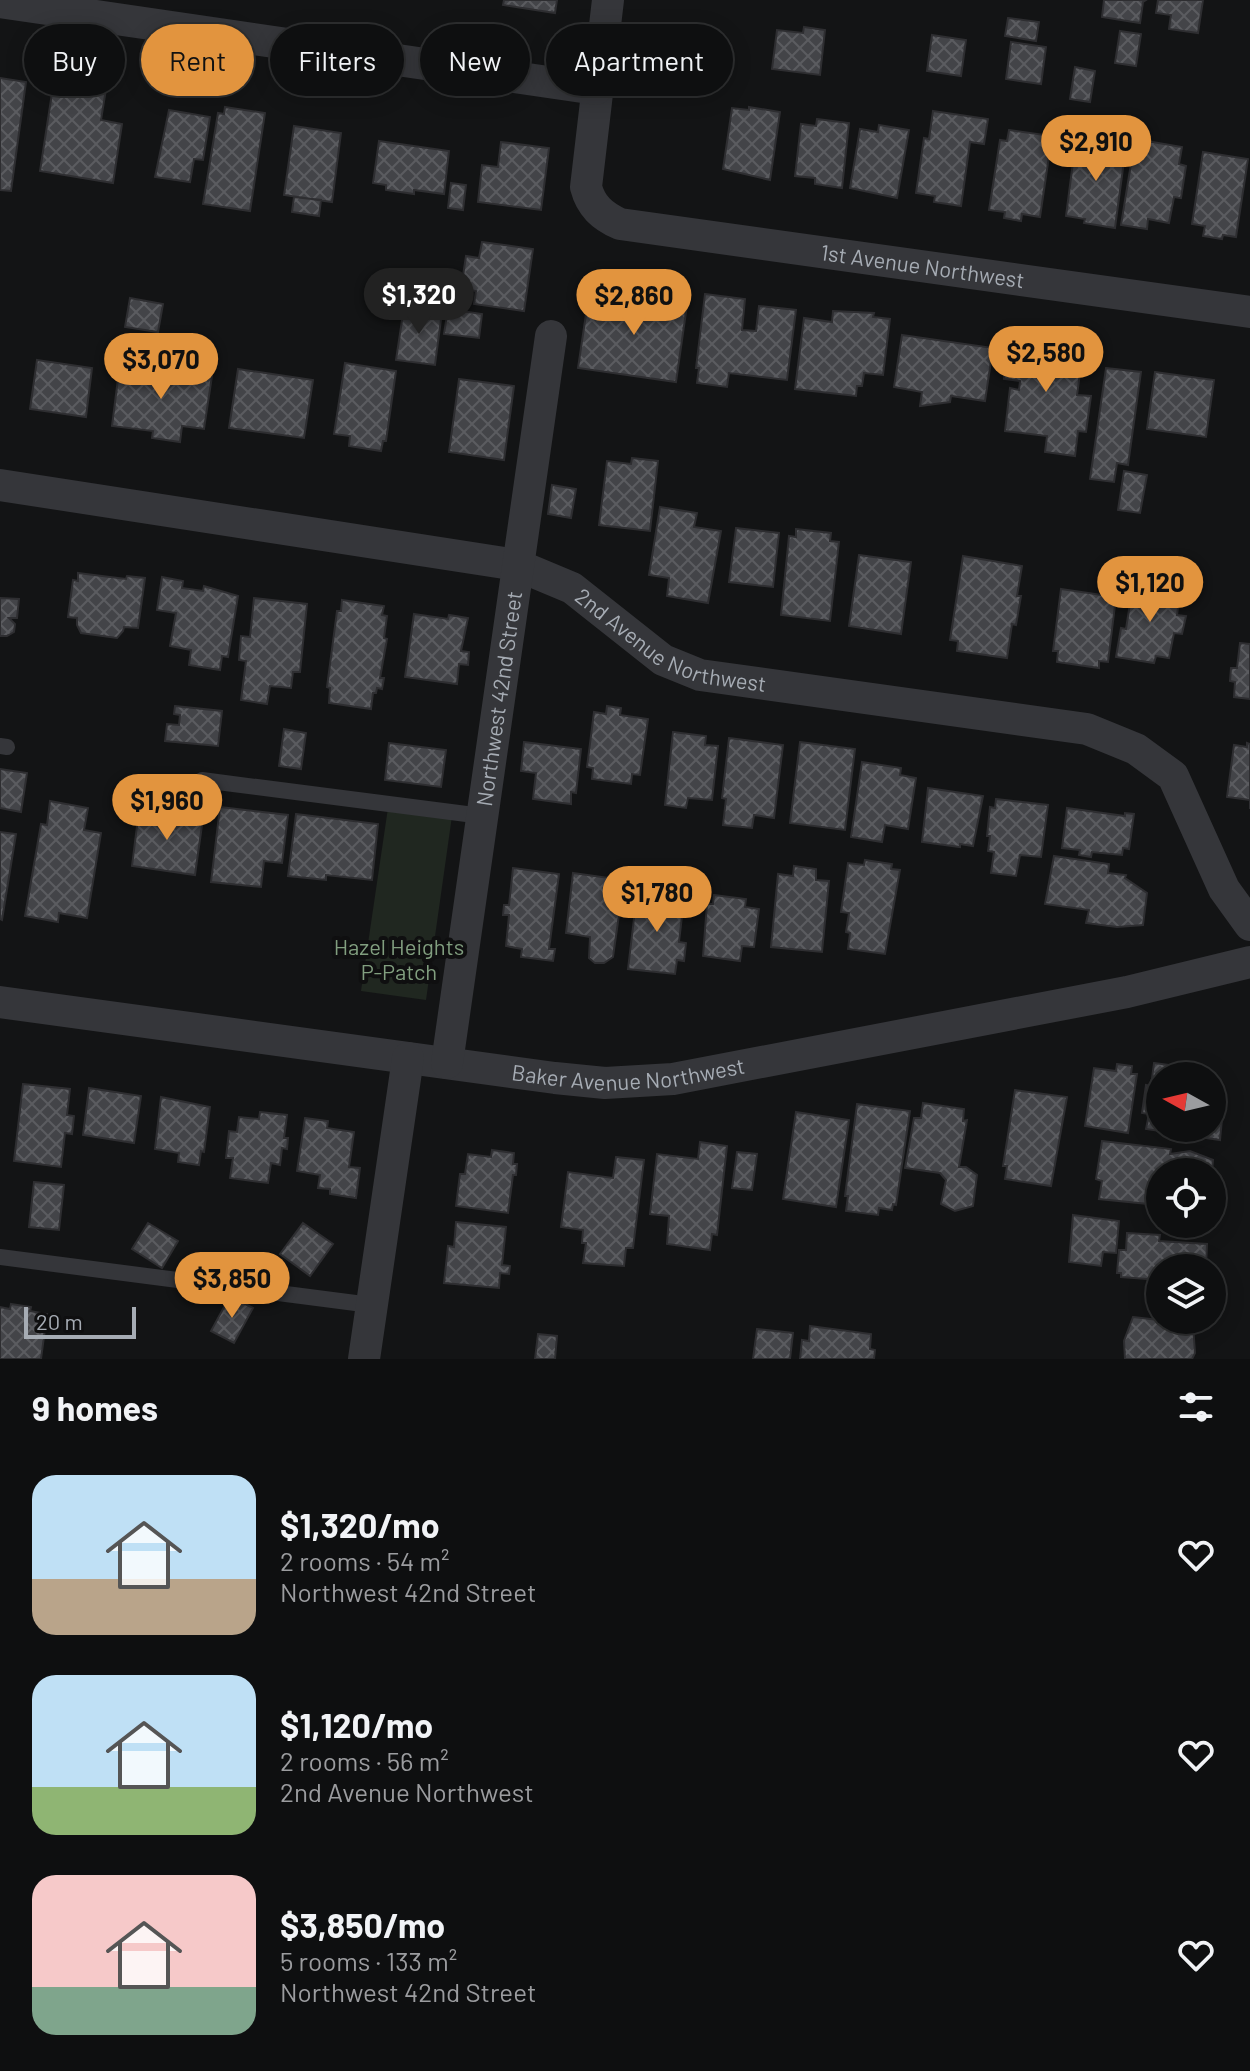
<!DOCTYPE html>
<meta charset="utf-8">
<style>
:root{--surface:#0e0f10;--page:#171819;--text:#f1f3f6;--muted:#9b9c9f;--line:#2e2f30;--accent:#e2943e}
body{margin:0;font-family:Barlow,sans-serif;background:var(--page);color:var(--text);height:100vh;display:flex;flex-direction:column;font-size:30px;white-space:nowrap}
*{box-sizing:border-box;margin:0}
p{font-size:26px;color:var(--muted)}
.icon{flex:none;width:44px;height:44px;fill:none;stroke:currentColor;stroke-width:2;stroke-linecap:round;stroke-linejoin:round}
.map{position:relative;height:1359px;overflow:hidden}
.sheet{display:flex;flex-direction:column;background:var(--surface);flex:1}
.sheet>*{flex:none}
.hud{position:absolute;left:24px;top:24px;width:800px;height:72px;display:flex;gap:16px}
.needle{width:52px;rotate:278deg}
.buttons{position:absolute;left:1146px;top:1062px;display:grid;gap:16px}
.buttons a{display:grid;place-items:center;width:80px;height:80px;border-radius:50%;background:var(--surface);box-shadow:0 4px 20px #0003,0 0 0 2px var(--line);font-size:40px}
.scale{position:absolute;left:24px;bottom:20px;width:112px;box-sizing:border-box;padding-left:8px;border:4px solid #a6acb4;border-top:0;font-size:22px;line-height:28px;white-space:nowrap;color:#a6acb4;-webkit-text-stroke:6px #0f0f10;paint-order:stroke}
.price{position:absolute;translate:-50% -68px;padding:0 18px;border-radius:28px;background:var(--accent);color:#111;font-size:26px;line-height:52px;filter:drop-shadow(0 2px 4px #0008)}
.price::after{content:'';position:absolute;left:50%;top:48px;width:24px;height:18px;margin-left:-12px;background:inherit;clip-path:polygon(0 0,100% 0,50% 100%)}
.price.on{background:#222;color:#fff}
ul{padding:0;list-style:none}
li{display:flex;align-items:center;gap:24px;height:200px;padding:0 32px}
li span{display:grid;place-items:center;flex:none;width:224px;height:160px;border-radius:24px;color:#555}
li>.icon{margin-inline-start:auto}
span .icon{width:96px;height:96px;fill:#fffc;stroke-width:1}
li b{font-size:34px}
h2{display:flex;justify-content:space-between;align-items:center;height:96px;padding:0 32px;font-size:34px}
.pill{padding:0 28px;border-radius:36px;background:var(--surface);box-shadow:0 4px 20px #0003,0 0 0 2px var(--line);font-size:28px;line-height:72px}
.pill.on{background:var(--accent);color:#111}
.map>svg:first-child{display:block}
</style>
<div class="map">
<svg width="1250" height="1359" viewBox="0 0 1250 1359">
<defs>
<pattern id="building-cross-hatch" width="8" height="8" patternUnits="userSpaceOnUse" patternTransform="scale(2)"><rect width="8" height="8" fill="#434448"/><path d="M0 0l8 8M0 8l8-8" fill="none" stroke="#5b5c60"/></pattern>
</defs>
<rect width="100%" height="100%" fill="#131415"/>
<!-- green -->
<path fill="#202720" d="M388 808 452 816 426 1000 361 991Z"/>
<!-- building -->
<path fill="url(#building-cross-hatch)" stroke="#2e2e31" stroke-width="2" d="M504 0H557L555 13 503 5Z
M1104 0H1146L1143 2 1140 23 1102 17Z
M1158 0H1203L1198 33 1169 29 1171 15 1156 13Z
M1008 18 1039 22 1036 41 1005 36Z
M804 27 825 30 820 75 772 69 777 30 803 33Z
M1120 31 1141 34 1136 66 1115 63Z
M932 35 966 40 961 76 927 71Z
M1011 42 1046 47 1041 84 1006 79Z
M1075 67 1095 71 1090 102 1070 99Z
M0 78 26 82 11 191 0 190Z
M54 80 106 89 101 120 122 124 113 183 40 171Z
M225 107 265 113 250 211 203 204 218 113 224 114Z
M749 107 780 112 770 180 723 169 732 108 749 110Z
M169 110 210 117 203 160 194 159 190 182 155 177Z
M933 111 988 119 984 144 970 142 961 206 934 202 935 196 916 193 924 138 929 139Z
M817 119 849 123 842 188 815 184V178L795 176 801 124 816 126Z
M879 125 909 130 897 198 850 188 860 129 878 132Z
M294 126 341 133 332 202 284 195Z
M1009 130 1052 136 1040 217 1022 214 1021 221 1004 218 1005 212 989 210 1000 140 1007 141Z
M1076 139 1126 146 1115 228 1084 223 1085 219 1066 216Z
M1135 139 1182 147 1179 164 1186 166 1181 198 1174 197 1169 223 1148 219 1147 229 1121 225Z
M379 141 449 151 444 194 414 190V194L386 190V185L373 183Z
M501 142 549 148 541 210 478 202 482 165 498 167Z
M1203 152 1248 159 1236 237 1223 235 1222 239 1203 236 1205 226 1192 224Z
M451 183 466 185 463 210 448 208Z
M294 197 321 200 319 216 292 212Z
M482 242 533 249 524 311 474 304 476 291 461 289 466 256 479 258Z
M645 292 688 298 676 382 578 368 589 294 617 298 616 306 642 310Z
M705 294 745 299 742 330 756 331 759 306 796 310 787 380 729 373 727 387 697 383 699 368H696Z
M130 298 163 304 158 332 125 327Z
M404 307 442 312 435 365 396 360Z
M448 309 482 314 479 338 444 334Z
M833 311 874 313 873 317 890 319 883 375 864 373 862 386H857L856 396 795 389 804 318 832 322Z
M902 335 993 348 985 401 951 396 950 402 920 406 922 392 894 387Z
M1009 335 1038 339V347L1083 352 1077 395 1091 396 1086 432 1078 431 1075 456 1045 452 1047 436 1005 431 1010 388 1019 390 1020 381 1004 379Z
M37 360 92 368 86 417 30 409Z
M120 363 212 376 204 429 182 426 180 442 152 438 153 431 112 426Z
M345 363 396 371 386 441H383L381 451 349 446 350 436 334 434Z
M1106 368 1141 372 1128 465 1117 463 1114 482 1090 479Z
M238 369 313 380 304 438 229 428Z
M1155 372 1214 380 1206 437 1147 429Z
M459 379 514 386 504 460 449 452Z
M632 458 658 461 650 531 599 525 607 461 631 464Z
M1124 471 1147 475 1140 513 1118 510Z
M552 485 576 489 571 518 548 514Z
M660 507 697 513 694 527 721 531 708 603 667 596 669 578 649 575Z
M736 528 779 533 773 587 729 582Z
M796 529 831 533 830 541 839 542 830 621 781 615 789 536 796 537Z
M859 555 911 562 901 634 849 626Z
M963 556 1022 566 1017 596H1021L1016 625 1012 624 1007 658 957 651 958 641 950 640Z
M78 573 126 579 127 576 145 578 138 628 124 627 123 631 117 638 81 633 77 625V618L68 617 73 580 78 581Z
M162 577 183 581 182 588 203 591 204 586 238 596 228 657 222 656 220 670 189 665 191 650 170 646 176 613 157 610Z
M1133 584 1180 592 1177 615 1186 616 1182 634 1174 633 1169 658 1156 656 1154 663 1116 657 1121 628 1126 629Z
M1061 589 1116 597 1108 662 1099 661V668L1057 662 1058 651H1053Z
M0 598 19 599 17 618H9L15 624 14 632 7 636H0Z
M254 598 307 604 300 672H293L291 688 270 686 267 704 241 700 246 661 239 660 241 636 250 637Z
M342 600 384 606 382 615 387 616 384 638 387 639 380 678H384L382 689 377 688 376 693H373L371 709 329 703 330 688 327 687 337 611H341Z
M414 614 448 619 449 615 468 618 461 651 469 652 468 665 459 664 457 684 405 677Z
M1240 643 1250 644V699L1234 697 1235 682 1230 681 1231 668H1237Z
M175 706 222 711 218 746 165 741 167 724 179 725 180 715 174 714Z
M607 706 621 708 620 715 648 719 640 775 632 774 631 784 592 779 593 768 587 767 594 712 606 714Z
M284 729 306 733 301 769 279 766Z
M673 732 706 736 705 745 718 746 712 800 688 798 686 808 665 805Z
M729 738 783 745 774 818 754 815 752 828 723 825 726 799 722 798Z
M524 742 581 749 576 793 571 792V804L533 799 536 773 521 771Z
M800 742 855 749 845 830 790 823Z
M389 743 446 750 441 787 385 780Z
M1247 743 1250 744V809V800L1227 797 1234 745 1247 747Z
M862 762 901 768 900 775 916 778 908 829 885 825 882 842 851 837Z
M0 769 27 773 21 812 0 808Z
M928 788 983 796 973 846 960 844V847L922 842Z
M996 799 1048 805 1041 857 1020 855 1016 876 991 873 994 852 988 851 990 836H987L990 807 995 808Z
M50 801 88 808 84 830 101 833 87 918 59 913 58 922 25 916 41 824 47 825Z
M220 807 288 815 282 863 264 861 261 887 211 882Z
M1067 808 1125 816V813L1134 814 1129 849 1123 848 1122 855 1092 852 1091 857 1079 855 1080 850 1062 848Z
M139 810 203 818 195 875 132 866Z
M296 814 378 824 372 880 326 875V880L288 876Z
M0 832 16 834 2 920 0 919Z
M1054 856 1109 864 1108 873 1126 875 1125 878 1147 893 1143 925 1117 927 1086 923 1089 910 1045 904Z
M865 860 892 864 891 869 900 870 885 954 848 949 850 933 846 932 849 913 841 912 848 863 864 865Z
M794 866 816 869V880L829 881 822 952 771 947 778 874 793 876Z
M513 868 559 874 549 949H555L553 961 521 957 522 949 506 946 509 915H503L504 905H509Z
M573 873 624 880 613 957 604 963H595L589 958 590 937 566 933Z
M637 893 684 899 679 942 686 943 684 961 677 960 675 974 628 969Z
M714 895 746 899 745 907 759 909 754 947 742 946 740 961 703 956 707 904H713Z
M1154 1063 1193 1068 1192 1076H1160V1128H1212V1118L1222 1119 1220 1140 1146 1129 1149 1114 1142 1113 1146 1085 1151 1086Z
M1117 1064 1132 1066 1131 1074H1137L1128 1133 1085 1126 1094 1068 1116 1071Z
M23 1084 70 1089 67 1115 74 1116 72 1134 65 1133 61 1167 14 1161Z
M89 1088 141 1096 134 1143 83 1135Z
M1015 1090 1067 1097 1051 1186 1005 1179 1007 1166H1003Z
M161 1097 210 1107 204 1152 201 1151 199 1165 178 1162 179 1153 155 1149Z
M923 1103 964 1109 963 1121 967 1120 959 1167H966L977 1175 973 1206 955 1211 941 1204 946 1180 940 1173 905 1168 914 1118H921Z
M857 1104 910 1111 896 1205 893 1204 892 1210 879 1208 878 1215 846 1211 848 1196H845Z
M260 1112 287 1115 284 1138H288L287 1149 282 1148 280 1165 271 1163 268 1183 230 1178 233 1158H226L229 1131 237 1132 239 1117 259 1119Z
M796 1112 849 1120 836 1207 783 1199Z
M305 1118 328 1121 327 1128 354 1132 349 1167 360 1168 356 1198 330 1194V1189L318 1188 320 1175 297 1171Z
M1102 1141 1171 1149 1170 1154 1190 1151 1213 1160 1212 1172H1160V1215L1157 1213 1158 1205 1099 1199 1102 1181 1096 1179Z
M700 1142 727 1146 717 1235 712 1234 710 1250 667 1244 669 1216 650 1214 657 1154 698 1159Z
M492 1150 514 1153 513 1164H517L516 1175H513L508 1213 456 1206 460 1174H465L468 1154 491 1157Z
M737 1152 757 1154 752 1190 732 1188Z
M616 1157 644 1160 633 1248H626L624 1266 583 1263 586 1243H582L583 1230 561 1227 568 1172 613 1178Z
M34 1182 64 1185 59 1230 29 1227Z
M1073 1215 1119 1221 1116 1253 1103 1252 1101 1266 1069 1262Z
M456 1222 506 1227 502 1265 510 1266 509 1274 500 1273 499 1288 444 1283 448 1246 454 1247Z
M148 1223 178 1241 162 1268 132 1249Z
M303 1223 333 1244 310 1276 280 1254Z
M1127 1233 1160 1235 1159 1241 1207 1244 1206 1268H1160V1280L1121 1277V1273H1117L1119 1250H1126Z
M230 1296 253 1308 234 1343 211 1331Z
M11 1304 31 1307 30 1311 47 1314 41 1359H0V1307L10 1309Z
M1133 1317 1193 1324 1195 1353 1192 1359H1125L1124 1341Z
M810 1326 871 1334 870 1349 875 1350 874 1359H800L802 1340 809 1341Z
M757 1329 793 1333 790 1359H753Z
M538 1334 557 1336 555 1359H535Z"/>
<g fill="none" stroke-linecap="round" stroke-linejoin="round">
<!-- service -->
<path stroke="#35363a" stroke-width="16" d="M0 746 7 747
M202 780 482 816
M0 1257 371 1305"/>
<!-- minor -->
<g stroke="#35363a" stroke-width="32">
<path id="s1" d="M608 0 586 187C591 206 602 216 620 224L1250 312"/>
<path d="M0 2 596 89"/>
<path id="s2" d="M0 485 517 565 572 588 663 660 700 675 1087 729 1136 749 1173 776 1224 889 1250 925"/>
<path id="s3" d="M0 1002 555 1078 605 1083 673 1079 1127 992 1250 962"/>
<path id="s4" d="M447 1063 551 336"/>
<path d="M364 1359 408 1058"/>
</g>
</g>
<g text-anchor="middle" stroke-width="8" stroke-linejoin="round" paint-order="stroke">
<!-- street labels -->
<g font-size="22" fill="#a6acb4" stroke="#0f0f10">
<text dy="8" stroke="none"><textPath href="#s1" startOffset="546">1st Avenue Northwest</textPath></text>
<text dy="8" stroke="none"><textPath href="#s2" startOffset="698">2nd Avenue Northwest</textPath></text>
<text dy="8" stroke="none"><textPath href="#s4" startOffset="368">Northwest 42nd Street</textPath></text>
<text dy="8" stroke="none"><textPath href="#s3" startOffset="634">Baker Avenue Northwest</textPath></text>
</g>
<!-- park labels -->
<g font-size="22" fill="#819e7f" stroke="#0f0f10">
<text x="399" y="955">Hazel Heights<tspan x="399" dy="25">P-Patch</tspan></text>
</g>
</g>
</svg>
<div class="buttons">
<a><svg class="needle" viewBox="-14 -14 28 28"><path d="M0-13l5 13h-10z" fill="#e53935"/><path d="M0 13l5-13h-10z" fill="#9b9c9f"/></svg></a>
<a><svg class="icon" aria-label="locate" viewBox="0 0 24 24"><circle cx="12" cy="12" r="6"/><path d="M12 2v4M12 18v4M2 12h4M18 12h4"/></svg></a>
<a><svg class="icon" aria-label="layers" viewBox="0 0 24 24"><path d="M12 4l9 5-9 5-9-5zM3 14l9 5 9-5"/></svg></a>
</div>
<div class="scale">20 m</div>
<b class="price" style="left:1096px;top:183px">$2,910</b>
<b class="price on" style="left:419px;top:336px">$1,320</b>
<b class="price" style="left:634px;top:337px">$2,860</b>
<b class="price" style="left:1046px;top:394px">$2,580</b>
<b class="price" style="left:161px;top:401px">$3,070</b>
<b class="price" style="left:1150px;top:624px">$1,120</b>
<b class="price" style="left:167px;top:842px">$1,960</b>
<b class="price" style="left:657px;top:934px">$1,780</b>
<b class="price" style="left:232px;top:1320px">$3,850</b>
<div class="hud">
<a class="pill">Buy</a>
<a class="pill on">Rent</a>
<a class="pill">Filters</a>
<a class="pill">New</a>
<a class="pill">Apartment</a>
</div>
</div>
<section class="sheet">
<h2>9 homes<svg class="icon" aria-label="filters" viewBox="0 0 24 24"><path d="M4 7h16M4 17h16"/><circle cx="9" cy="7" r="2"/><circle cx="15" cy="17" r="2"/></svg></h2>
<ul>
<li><span style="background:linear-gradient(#bfe0f5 65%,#b9a48a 0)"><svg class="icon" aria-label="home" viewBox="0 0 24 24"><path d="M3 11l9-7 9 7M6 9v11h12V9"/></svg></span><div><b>$1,320/mo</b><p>2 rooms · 54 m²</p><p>Northwest 42nd Street</p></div><svg class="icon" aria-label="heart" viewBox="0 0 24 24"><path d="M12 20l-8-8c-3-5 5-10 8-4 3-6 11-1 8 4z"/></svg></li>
<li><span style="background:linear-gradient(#bfe0f5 70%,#8fb573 0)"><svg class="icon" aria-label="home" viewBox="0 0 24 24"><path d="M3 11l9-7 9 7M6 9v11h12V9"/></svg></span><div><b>$1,120/mo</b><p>2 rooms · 56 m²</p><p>2nd Avenue Northwest</p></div><svg class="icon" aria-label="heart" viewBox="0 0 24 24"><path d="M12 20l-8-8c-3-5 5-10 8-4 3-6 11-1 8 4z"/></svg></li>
<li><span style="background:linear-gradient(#f6c9c9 70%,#7fa58c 0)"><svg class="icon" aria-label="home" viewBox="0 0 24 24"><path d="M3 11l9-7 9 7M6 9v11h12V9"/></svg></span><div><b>$3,850/mo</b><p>5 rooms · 133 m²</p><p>Northwest 42nd Street</p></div><svg class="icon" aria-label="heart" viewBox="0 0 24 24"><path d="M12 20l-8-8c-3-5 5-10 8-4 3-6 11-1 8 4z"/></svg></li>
</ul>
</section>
